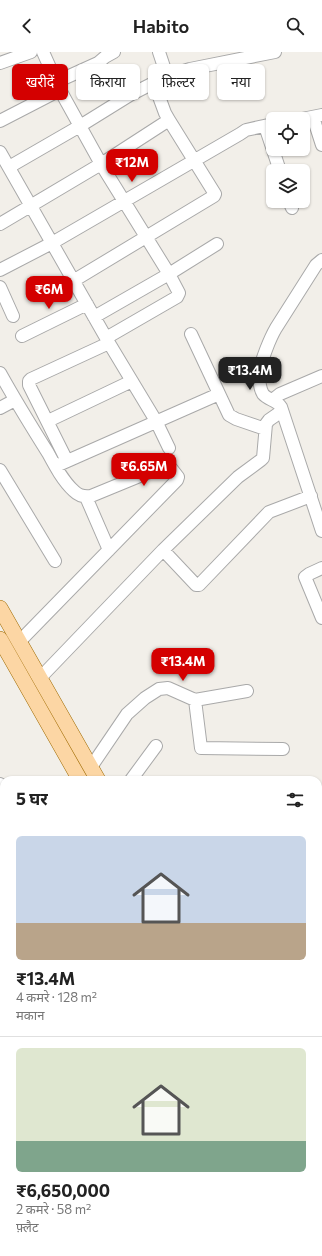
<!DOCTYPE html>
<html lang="hi">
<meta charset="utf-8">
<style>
:root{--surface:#fff;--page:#f6f6f6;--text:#222;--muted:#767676;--line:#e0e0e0;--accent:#d40000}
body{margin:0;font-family:Commissioner,"Noto Sans Devanagari",sans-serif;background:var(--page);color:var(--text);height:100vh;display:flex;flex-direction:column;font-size:15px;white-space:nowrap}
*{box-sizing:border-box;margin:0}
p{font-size:13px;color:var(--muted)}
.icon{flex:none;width:22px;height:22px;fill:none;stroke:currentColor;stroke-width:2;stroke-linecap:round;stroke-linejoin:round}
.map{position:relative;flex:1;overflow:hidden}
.drawer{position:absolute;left:0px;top:724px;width:322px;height:480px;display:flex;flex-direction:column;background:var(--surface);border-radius:12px 12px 0 0;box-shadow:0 1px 3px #0004}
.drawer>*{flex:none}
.guide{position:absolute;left:12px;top:12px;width:298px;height:36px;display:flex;gap:8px}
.controls{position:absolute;left:266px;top:60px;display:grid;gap:8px}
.controls a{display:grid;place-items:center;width:44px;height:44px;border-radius:6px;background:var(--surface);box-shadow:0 1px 3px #0004;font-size:20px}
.price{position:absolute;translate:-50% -34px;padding:0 9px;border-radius:8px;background:var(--accent);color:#fff;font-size:13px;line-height:26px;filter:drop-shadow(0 1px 2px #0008)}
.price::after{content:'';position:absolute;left:50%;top:24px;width:12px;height:9px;margin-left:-6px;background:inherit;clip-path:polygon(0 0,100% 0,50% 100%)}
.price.selected{background:#222;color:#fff}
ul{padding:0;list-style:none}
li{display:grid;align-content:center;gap:8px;height:212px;padding:0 16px}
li+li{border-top:1px solid var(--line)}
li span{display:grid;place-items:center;height:124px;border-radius:6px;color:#555}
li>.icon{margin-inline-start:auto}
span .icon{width:72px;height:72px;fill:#fffc;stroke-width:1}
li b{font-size:17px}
h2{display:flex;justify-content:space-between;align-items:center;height:48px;padding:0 16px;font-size:17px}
.chip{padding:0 14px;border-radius:6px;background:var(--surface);box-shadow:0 1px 3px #0004;font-size:14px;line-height:36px}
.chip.selected{background:var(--accent);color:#fff}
header{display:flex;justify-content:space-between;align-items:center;height:52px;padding:0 16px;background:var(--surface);font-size:18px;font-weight:600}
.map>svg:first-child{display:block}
</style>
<header><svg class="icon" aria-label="back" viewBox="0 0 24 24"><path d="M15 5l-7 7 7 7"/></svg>Habito<svg class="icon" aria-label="search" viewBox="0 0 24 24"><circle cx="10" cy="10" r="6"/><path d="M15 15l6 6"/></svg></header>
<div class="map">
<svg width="322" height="1204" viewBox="0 0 322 1204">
<rect width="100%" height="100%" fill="#f2efe9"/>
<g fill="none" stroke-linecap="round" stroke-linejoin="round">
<defs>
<path id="minor" d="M43 0 60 38 101 112 169 222 179 241 177 245 106 286
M159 0 167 24
M0 11 31 0
M56 30 98 11 105 5 114 0
M313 65 322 93
M302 67 322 63
M0 69 60 38
M265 74 280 119
M0 100 109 291 156 369 169 396
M9 115 80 74 130 43 167 24 190 17 275 0
M289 149 292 156
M0 172 101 112 169 68
M322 208 316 213 276 276C270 286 261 309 259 321 259 326 260 337 263 342 268 348 277 348 281 355L322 479
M0 218 52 191 240 82 246 78 273 72
M73 229 214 144 215 142 169 68 165 61 154 31
M0 235 13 264
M94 265 169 222 217 192
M191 282 229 363 236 367 265 377
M22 284 87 252
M0 321C15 348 31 374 48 401 55 414 63 429 74 439 79 444 85 445 91 444L164 414 171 416 178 425 177 428 19 590
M275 349V346L280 342 322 324
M0 356 15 348
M48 369 132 329
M67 409 29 333V329L31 327 109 291
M56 414 219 342
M0 418 55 509
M86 445 109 498
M163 498 196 533H199L269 460 311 444
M322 516 309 522 305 525 322 566
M40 626 163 498 238 425 261 408 263 406 266 372 269 368 282 359
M195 648 247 639
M91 715 127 662 145 646 159 637 168 636 195 648 201 696 283 697
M131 728 156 694
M0 732 4 739
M0 808 4 806
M318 838 322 837
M0 841 4 840
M318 893 322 891
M318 921 322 919
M318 978 322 975
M318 994 322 1002
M0 1016 4 1015
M318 1057 322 1056
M318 1106 322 1105
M28 1200V1204
M66 1200V1204
M168 1200 170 1204
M208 1200 210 1204
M278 1200 280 1204"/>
<path id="major" d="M0 556 98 728
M0 587 80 728
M318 1119 322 1126
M318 1154 322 1161"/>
</defs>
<!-- minor casing -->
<use href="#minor" stroke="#a9a9a9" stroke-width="14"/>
<!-- major casing -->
<use href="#major" stroke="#a06b00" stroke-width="16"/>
<!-- minor -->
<use href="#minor" stroke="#fff" stroke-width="12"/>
<!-- major -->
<use href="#major" stroke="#fcd6a4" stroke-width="15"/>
</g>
</svg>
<div class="controls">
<a><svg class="icon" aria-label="locate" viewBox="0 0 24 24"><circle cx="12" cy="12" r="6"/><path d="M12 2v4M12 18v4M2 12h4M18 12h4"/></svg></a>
<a><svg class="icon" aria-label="layers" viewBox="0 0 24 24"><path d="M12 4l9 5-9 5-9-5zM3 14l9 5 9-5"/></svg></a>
</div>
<b class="price" style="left:132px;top:131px">₹12M</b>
<b class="price" style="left:49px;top:258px">₹6M</b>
<b class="price selected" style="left:250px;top:339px">₹13.4M</b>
<b class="price" style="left:144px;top:435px">₹6.65M</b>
<b class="price" style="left:183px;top:630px">₹13.4M</b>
<div class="guide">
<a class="chip selected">खरीदें</a>
<a class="chip">किराया</a>
<a class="chip">फ़िल्टर</a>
<a class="chip">नया</a>
</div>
<section class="drawer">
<h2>5 घर<svg class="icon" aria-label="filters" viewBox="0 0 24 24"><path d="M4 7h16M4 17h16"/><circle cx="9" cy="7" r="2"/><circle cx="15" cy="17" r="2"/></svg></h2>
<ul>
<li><span style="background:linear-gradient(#c9d6e8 70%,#b9a48a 0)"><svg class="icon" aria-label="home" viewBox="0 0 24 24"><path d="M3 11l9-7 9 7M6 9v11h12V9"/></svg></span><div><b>₹13.4M</b><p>4 कमरे · 128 m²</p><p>मकान</p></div></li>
<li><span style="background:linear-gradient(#dfe7d0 75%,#7fa58c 0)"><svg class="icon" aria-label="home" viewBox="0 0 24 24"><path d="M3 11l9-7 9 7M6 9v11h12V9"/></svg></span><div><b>₹6,650,000</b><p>2 कमरे · 58 m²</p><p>फ़्लैट</p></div></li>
</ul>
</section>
</div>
